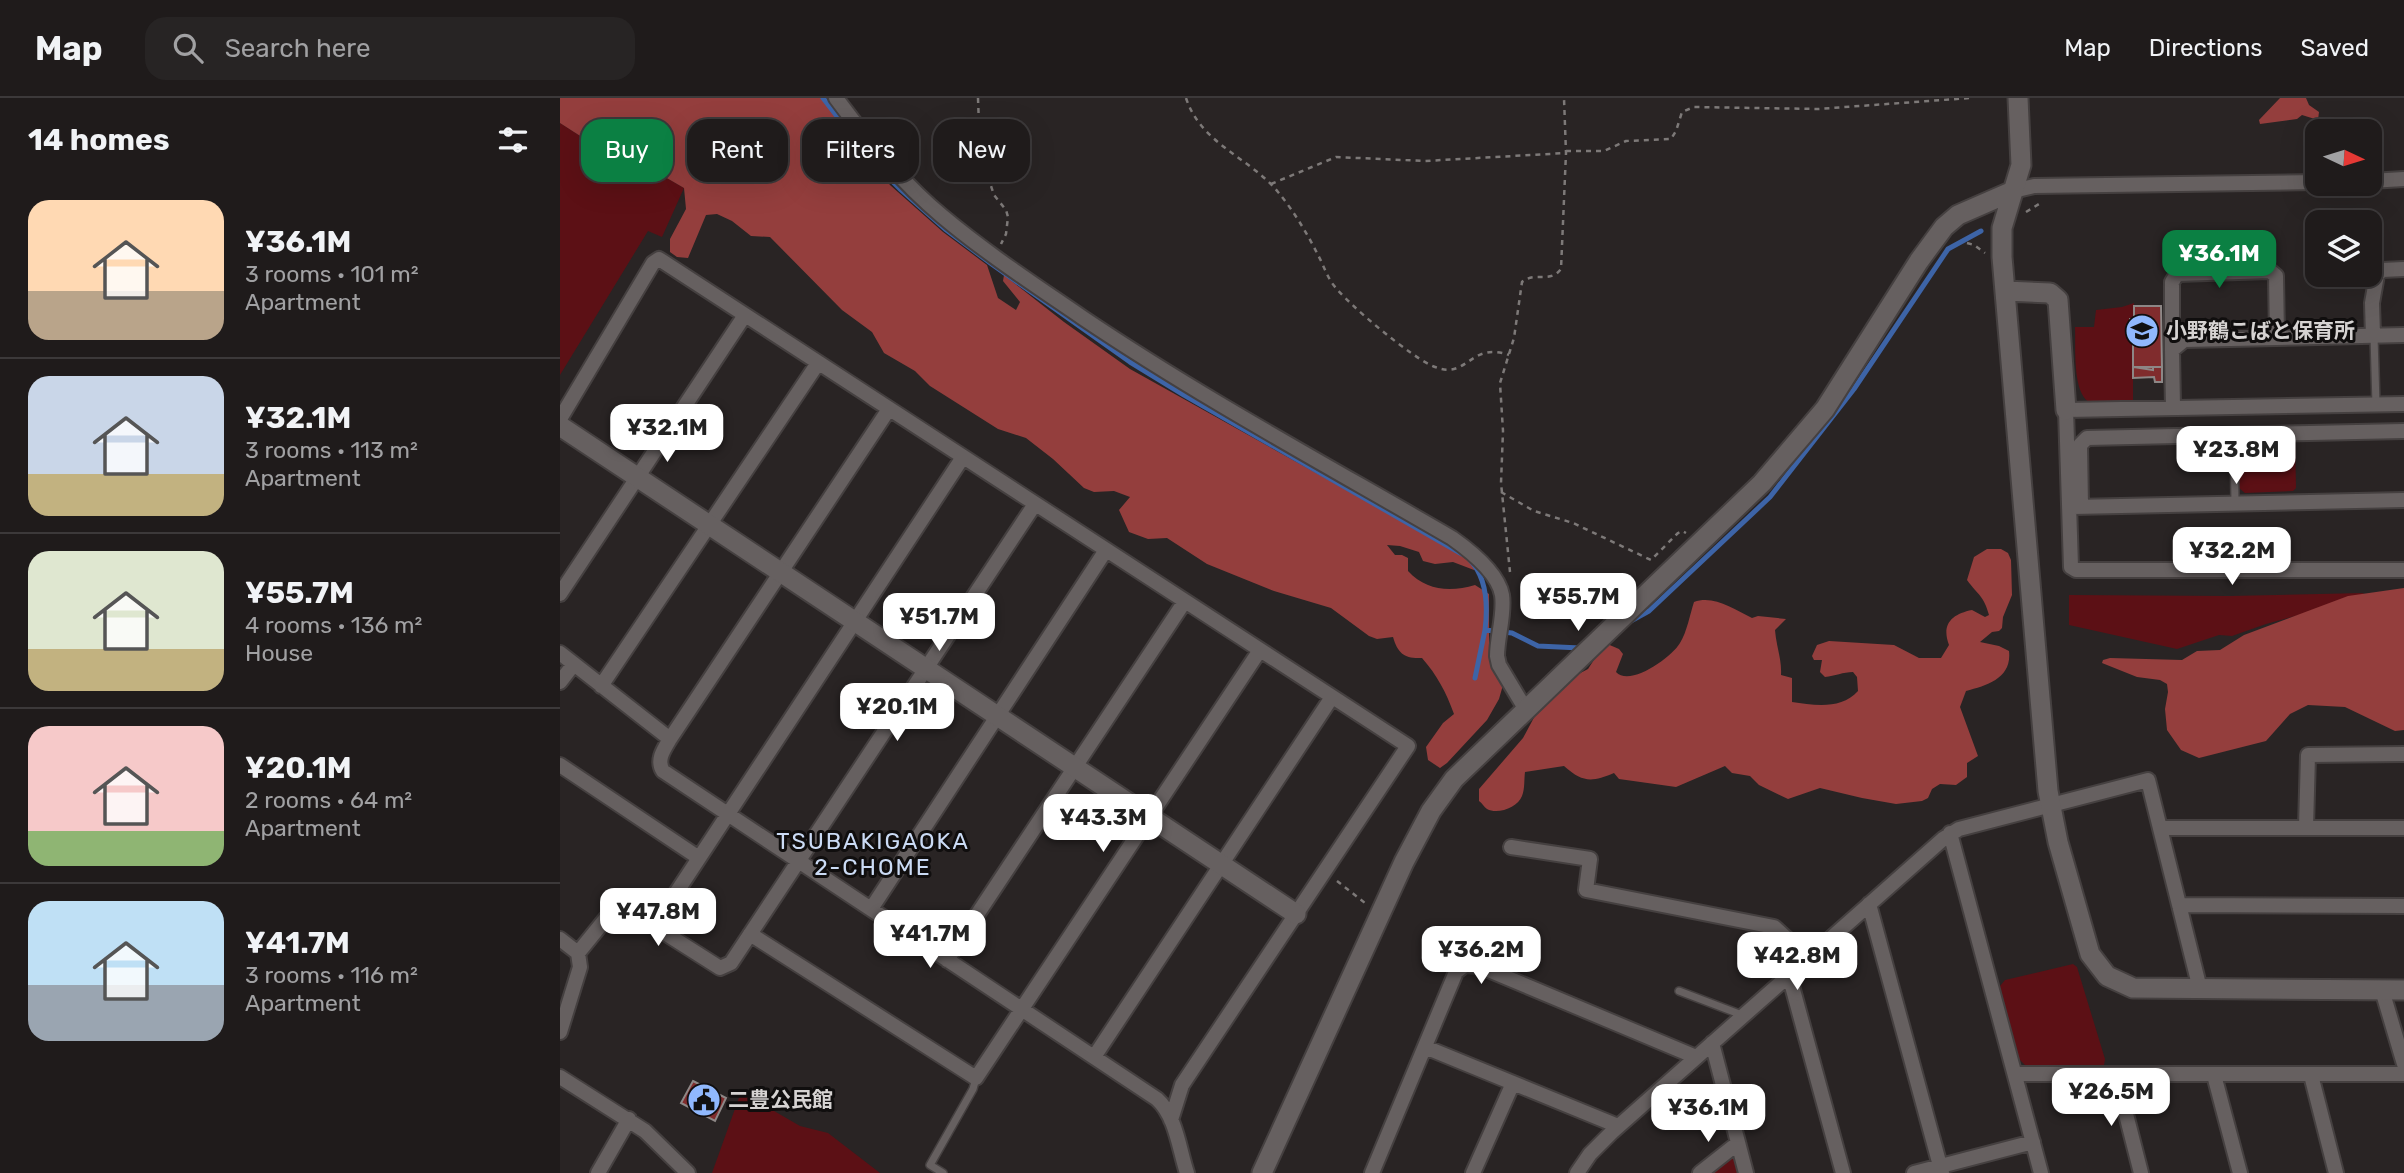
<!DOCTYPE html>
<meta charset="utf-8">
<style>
:root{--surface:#1f1b1b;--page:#272424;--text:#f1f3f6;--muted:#a1a1a3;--line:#3c393a;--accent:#0b8043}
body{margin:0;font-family:Rubik,"Noto Sans JP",sans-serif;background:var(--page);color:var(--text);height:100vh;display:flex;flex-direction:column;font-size:26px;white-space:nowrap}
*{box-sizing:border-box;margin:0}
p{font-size:23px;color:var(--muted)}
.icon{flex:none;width:38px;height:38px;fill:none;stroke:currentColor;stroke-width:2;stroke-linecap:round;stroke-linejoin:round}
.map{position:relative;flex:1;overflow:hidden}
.side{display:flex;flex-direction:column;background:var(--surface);width:560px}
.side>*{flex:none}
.banner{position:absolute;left:21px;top:21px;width:665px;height:63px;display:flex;gap:14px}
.needle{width:46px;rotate:94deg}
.tools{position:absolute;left:1745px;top:21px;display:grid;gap:14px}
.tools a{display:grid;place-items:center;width:77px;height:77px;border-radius:14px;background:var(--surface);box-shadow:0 7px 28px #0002,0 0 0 2px var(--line);font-size:35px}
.price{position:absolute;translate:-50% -60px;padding:0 16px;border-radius:14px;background:#fff;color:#222;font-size:23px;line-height:46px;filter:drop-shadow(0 2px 4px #0008)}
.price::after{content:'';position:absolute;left:50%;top:42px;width:21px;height:16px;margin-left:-10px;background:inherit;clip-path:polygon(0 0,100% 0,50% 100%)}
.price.active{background:var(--accent);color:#fff}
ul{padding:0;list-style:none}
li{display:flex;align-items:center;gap:21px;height:175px;padding:0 28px}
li+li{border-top:2px solid var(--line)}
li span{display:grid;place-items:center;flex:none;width:196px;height:140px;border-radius:21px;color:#555}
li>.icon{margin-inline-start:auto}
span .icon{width:84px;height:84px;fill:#fffc;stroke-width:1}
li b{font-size:30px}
h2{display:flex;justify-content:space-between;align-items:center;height:84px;padding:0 28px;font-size:30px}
.pill{padding:0 24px;border-radius:21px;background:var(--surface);box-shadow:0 7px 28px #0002,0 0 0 2px var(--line);font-size:24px;line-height:63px}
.pill.active{background:var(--accent);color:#fff}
header{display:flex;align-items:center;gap:42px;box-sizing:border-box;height:98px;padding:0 35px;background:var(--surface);border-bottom:2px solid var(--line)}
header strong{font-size:33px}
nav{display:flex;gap:38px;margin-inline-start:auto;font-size:24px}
.search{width:490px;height:63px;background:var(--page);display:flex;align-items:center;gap:18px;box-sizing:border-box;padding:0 24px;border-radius:21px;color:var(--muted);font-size:26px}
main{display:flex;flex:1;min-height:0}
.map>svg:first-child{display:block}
</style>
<header>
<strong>Map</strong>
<div class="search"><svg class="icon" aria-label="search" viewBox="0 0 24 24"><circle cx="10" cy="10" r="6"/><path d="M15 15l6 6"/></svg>Search here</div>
<nav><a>Map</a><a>Directions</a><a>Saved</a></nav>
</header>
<main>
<section class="side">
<h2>14 homes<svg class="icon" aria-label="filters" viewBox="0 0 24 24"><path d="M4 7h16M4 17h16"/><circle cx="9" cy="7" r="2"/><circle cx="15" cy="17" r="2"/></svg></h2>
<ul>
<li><span style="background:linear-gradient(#ffd9b3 65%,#b9a48a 0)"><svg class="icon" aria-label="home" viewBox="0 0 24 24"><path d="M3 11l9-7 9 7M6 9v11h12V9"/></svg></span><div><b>¥36.1M</b><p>3 rooms · 101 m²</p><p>Apartment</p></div></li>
<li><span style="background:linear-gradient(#c9d6e8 70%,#c2b280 0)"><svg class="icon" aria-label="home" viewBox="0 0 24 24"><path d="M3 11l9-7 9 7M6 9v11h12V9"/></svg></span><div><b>¥32.1M</b><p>3 rooms · 113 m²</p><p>Apartment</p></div></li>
<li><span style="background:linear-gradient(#dfe7d0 70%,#c2b280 0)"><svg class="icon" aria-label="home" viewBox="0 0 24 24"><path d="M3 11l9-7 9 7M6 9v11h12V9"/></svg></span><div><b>¥55.7M</b><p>4 rooms · 136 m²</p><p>House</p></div></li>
<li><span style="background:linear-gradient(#f6c9c9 75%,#8fb573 0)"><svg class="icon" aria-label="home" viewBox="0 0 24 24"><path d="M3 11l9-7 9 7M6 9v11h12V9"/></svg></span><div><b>¥20.1M</b><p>2 rooms · 64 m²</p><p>Apartment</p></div></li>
<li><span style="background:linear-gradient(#bfe0f5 60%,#9aa5b1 0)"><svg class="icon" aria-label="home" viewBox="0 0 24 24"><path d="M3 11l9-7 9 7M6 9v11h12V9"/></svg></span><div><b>¥41.7M</b><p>3 rooms · 116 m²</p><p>Apartment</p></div></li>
</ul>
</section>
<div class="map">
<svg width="1844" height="1075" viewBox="0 0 1844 1075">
<rect width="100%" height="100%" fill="#292424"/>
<!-- green -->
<path fill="#5c1015" d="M0 25 56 61 74 77 105 79 124 90 102 139 88 133 0 277Z
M1574 205V221L1570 222V231L1573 233V305C1561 306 1546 308 1534 306 1511 302 1516 248 1515 229H1534L1536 212 1562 209Z
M1685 341 1735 342 1736 390 1733 393 1685 395 1679 390V348Z
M1804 495 1797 501 1706 526 1672 538 1659 537 1617 551 1509 527V497L1669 498Z
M1513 866 1517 869 1545 961 1544 967H1465L1459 961 1440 888 1445 882Z
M181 994 240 1028 268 1035 320 1075H152Z
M1170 1058 1176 1061 1180 1075H1148Z"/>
<!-- forest -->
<path fill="#943e3d" d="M0 0H266L287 39 330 87 383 134 427 167 438 200 456 212 460 204 443 183 444 177 504 224 570 271 912 462 918 470 914 472 893 464 875 466 863 463 859 454 840 448 827 447 835 457H842L848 460V473C866 493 891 494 915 487L929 496V556L943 587 939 601 927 622 887 665 880 670 868 662 866 649 883 625 894 616C886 594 877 577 862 560 845 561 838 556 833 539L817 541 809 538 771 510 714 493 647 466 607 440 588 441 569 434 559 412 570 399 554 393 534 394 524 390 493 361 466 340 438 331 370 288 355 273 324 255 312 234 282 212 210 139 191 138 172 123 157 116 146 117 128 160 117 159 110 154V141L126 111 124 90 105 79 74 77 56 61 0 25Z
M1720 0H1746L1749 7 1759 14 1758 22 1742 17 1737 21 1700 26 1699 22Z
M1427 451H1441L1448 455 1451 462 1452 497 1443 519 1442 530 1439 533 1432 534 1420 544 1439 548 1449 553C1452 580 1428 587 1406 593L1400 609 1418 658 1407 665V679L1396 687 1380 686 1372 691 1368 700 1362 703 1336 706 1302 700 1260 690 1228 701 1199 687 1190 678 1172 675 1165 668 1116 689 1059 681 1054 675C1032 684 1023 685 1004 668L965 674C964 681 965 691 962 698 958 709 938 717 927 711 924 709 922 705 919 703V691L963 640 978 612 1011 580 1028 571 1045 545 1059 551 1063 556 1056 574C1070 589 1111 560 1120 545 1127 534 1130 516 1134 504 1154 497 1173 511 1192 520L1198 518 1226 521 1215 532C1216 547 1222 562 1221 577L1232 580V604C1254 607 1281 612 1298 593L1297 579 1293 574C1283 574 1275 578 1265 579L1260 574 1262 562H1254L1252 558 1257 547 1269 543 1334 547 1359 560H1381L1389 547C1381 526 1392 516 1412 512L1425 519 1429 517C1424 498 1418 497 1407 482L1414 459Z
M1844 490V632L1835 633 1785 609 1748 607 1730 616 1706 643 1639 660 1621 652 1607 632 1605 611 1608 594 1607 586 1600 582 1577 579 1542 565 1543 562 1550 560 1622 562 1637 553 1660 552 1684 537 1788 498Z"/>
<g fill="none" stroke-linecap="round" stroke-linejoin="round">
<!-- stream -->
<path stroke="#3d64a7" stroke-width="5" d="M263 0 309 60 341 92 385 131 433 167 570 264 624 297 902 456
M910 462C927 480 928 508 925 532
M1069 524 1089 513 1210 399 1294 291 1388 151 1421 133
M915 580 925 532 952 535 978 548 1020 550"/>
</g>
<!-- building -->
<path fill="#802c2d" stroke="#8d8786" stroke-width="2" d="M1574 208H1601L1602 269H1593V272L1573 269V233L1570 232V221H1574Z
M1573 269H1602V284H1595L1594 279 1573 280Z
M133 983 166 1000 155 1023 121 1005Z"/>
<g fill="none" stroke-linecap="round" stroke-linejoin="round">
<defs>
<path id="lane" d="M1814 238 1816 307
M1674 337 1675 405
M1119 893 1182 917
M383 1075 370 1067 413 991 416 980"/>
<path id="street" d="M276 0C307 42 341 84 382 118 426 155 475 187 523 220 642 300 768 368 892 440 909 452 938 475 942 497 945 516 937 539 937 558L939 567 966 612
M1810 83 1844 81
M1453 93 1474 88 1757 84
M1813 238 1812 205 1817 177 1822 172 1844 171
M1612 252V184L1617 176 1710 173 1716 178 1717 240
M1844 306 1506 312 1511 469 1516 472H1844
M1613 310 1612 252 1624 242 1844 237
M329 311 110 641C104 651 96 662 103 673L597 1001C616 1018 619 1051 627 1075
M0 321 93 165 99 161 848 648 622 987 611 1022
M1521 408 1520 347 1527 340 1844 333
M1513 409 1844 402
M0 496 185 217
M0 555 110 641
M0 584 14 566
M41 588 258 265
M0 667 139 760
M1746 729 1748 657 1844 656
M1600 730H1844
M1390 735 1481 1075
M951 749 1030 761 1026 792 1214 829 1248 860
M1309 806 1382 1075
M1619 807 1844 808
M311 811 546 452
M95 827 403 359
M190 836 416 980 700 552
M0 841 18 855 20 869 0 934
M18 855 52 813 64 809 160 870 171 865 475 406
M387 862 625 503
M1229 877 1283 1075
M1822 892 1844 966
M1152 945 1186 1075
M865 949 1058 1028
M534 959 772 599
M1455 976H1844
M1556 977 1581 1075
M1654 977 1680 1075
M1751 977 1776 1075
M0 979 85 1033 128 1075
M38 1075 69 1021
M812 1075 896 874 905 867 919 868 1136 959
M913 1075 953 985
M1017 1075 1030 1056 1052 1034 1383 741 1399 731 1588 682 1640 891
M1140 1075 1178 1045
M1354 1075 1473 1044"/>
<path id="secondary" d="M1458 0 1461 67 1442 130V159L1488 693 1498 744 1530 856 1547 878 1573 890 1844 892
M1445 193 1490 195 1498 202 1506 312
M0 328 736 816
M702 1075 844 764 871 713 894 681 1202 385 1265 311 1359 163 1384 129 1398 117 1453 93"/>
</defs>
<!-- lane casing -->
<use href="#lane" stroke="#454040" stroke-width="10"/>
<!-- street casing -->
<use href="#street" stroke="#454040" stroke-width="18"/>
<!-- secondary casing -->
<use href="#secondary" stroke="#454040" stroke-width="23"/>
<!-- path -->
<path stroke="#7d7978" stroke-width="2.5" stroke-dasharray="5 5" stroke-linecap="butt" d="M418 0 420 55 434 97 446 112 448 119 446 136 441 146
M626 0C641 46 689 59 718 94 733 112 747 135 758 157 763 166 766 176 772 185 786 205 853 261 875 269 908 282 910 243 949 257
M1006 53H1044L1066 43 1111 41 1116 33 1122 14 1134 9 1258 11 1410 0
M711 86 776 59 865 63 1006 55
M1466 114 1479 106
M1407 145 1414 147 1425 155
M941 394 974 413 1013 425 1091 462 1118 435 1122 433 1126 435
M950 474 941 385 943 333 940 285 954 240 962 184C975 173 990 186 1001 171L1006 55 1004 0
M777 783 805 805"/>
<!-- lane -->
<use href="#lane" stroke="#666060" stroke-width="7"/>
<!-- street -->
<use href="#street" stroke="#666060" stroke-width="14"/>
<!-- secondary -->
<use href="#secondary" stroke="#666060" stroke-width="19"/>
</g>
<!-- icons -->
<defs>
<symbol id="school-disc" viewBox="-11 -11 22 22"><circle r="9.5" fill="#90b8fd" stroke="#100e0e"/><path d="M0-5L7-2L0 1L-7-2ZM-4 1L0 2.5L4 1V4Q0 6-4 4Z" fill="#111"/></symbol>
<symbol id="civic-disc" viewBox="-11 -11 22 22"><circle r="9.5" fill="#90b8fd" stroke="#100e0e"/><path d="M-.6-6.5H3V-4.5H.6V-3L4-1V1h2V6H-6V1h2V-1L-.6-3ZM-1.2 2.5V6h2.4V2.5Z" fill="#111"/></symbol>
</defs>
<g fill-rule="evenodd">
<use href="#school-disc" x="1563" y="214" width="38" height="38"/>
<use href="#civic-disc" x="125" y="983" width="38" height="38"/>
</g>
<g text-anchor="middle" stroke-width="6" stroke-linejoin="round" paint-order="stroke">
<!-- poi labels -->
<g font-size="21" font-weight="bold" fill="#d6d3d2" stroke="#100e0e" text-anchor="start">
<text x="1606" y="240">小野鶴こばと保育所</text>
<text x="168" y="1009">二豊公民館</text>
</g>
<!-- neighbourhood labels -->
<g font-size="23" letter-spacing="2" fill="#cbdbf5" stroke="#100e0e">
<text x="313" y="751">TSUBAKIGAOKA<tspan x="313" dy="26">2-CHOME</tspan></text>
</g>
</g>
</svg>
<div class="tools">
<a><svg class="needle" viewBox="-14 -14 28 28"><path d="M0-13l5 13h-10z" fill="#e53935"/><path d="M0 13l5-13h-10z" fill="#a1a1a3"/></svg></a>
<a><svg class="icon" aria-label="layers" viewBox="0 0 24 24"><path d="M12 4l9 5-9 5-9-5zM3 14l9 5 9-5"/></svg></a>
</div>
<b class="price active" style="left:1659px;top:192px">¥36.1M</b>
<b class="price" style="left:107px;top:366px">¥32.1M</b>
<b class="price" style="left:1676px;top:388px">¥23.8M</b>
<b class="price" style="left:1672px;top:489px">¥32.2M</b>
<b class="price" style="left:1018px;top:535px">¥55.7M</b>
<b class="price" style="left:379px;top:555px">¥51.7M</b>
<b class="price" style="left:337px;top:645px">¥20.1M</b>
<b class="price" style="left:543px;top:756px">¥43.3M</b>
<b class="price" style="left:98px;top:850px">¥47.8M</b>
<b class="price" style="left:370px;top:872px">¥41.7M</b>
<b class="price" style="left:921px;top:888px">¥36.2M</b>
<b class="price" style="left:1237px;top:894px">¥42.8M</b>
<b class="price" style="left:1551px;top:1030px">¥26.5M</b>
<b class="price" style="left:1148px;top:1046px">¥36.1M</b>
<div class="banner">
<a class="pill active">Buy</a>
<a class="pill">Rent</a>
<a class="pill">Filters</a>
<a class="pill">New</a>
</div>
</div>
</main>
